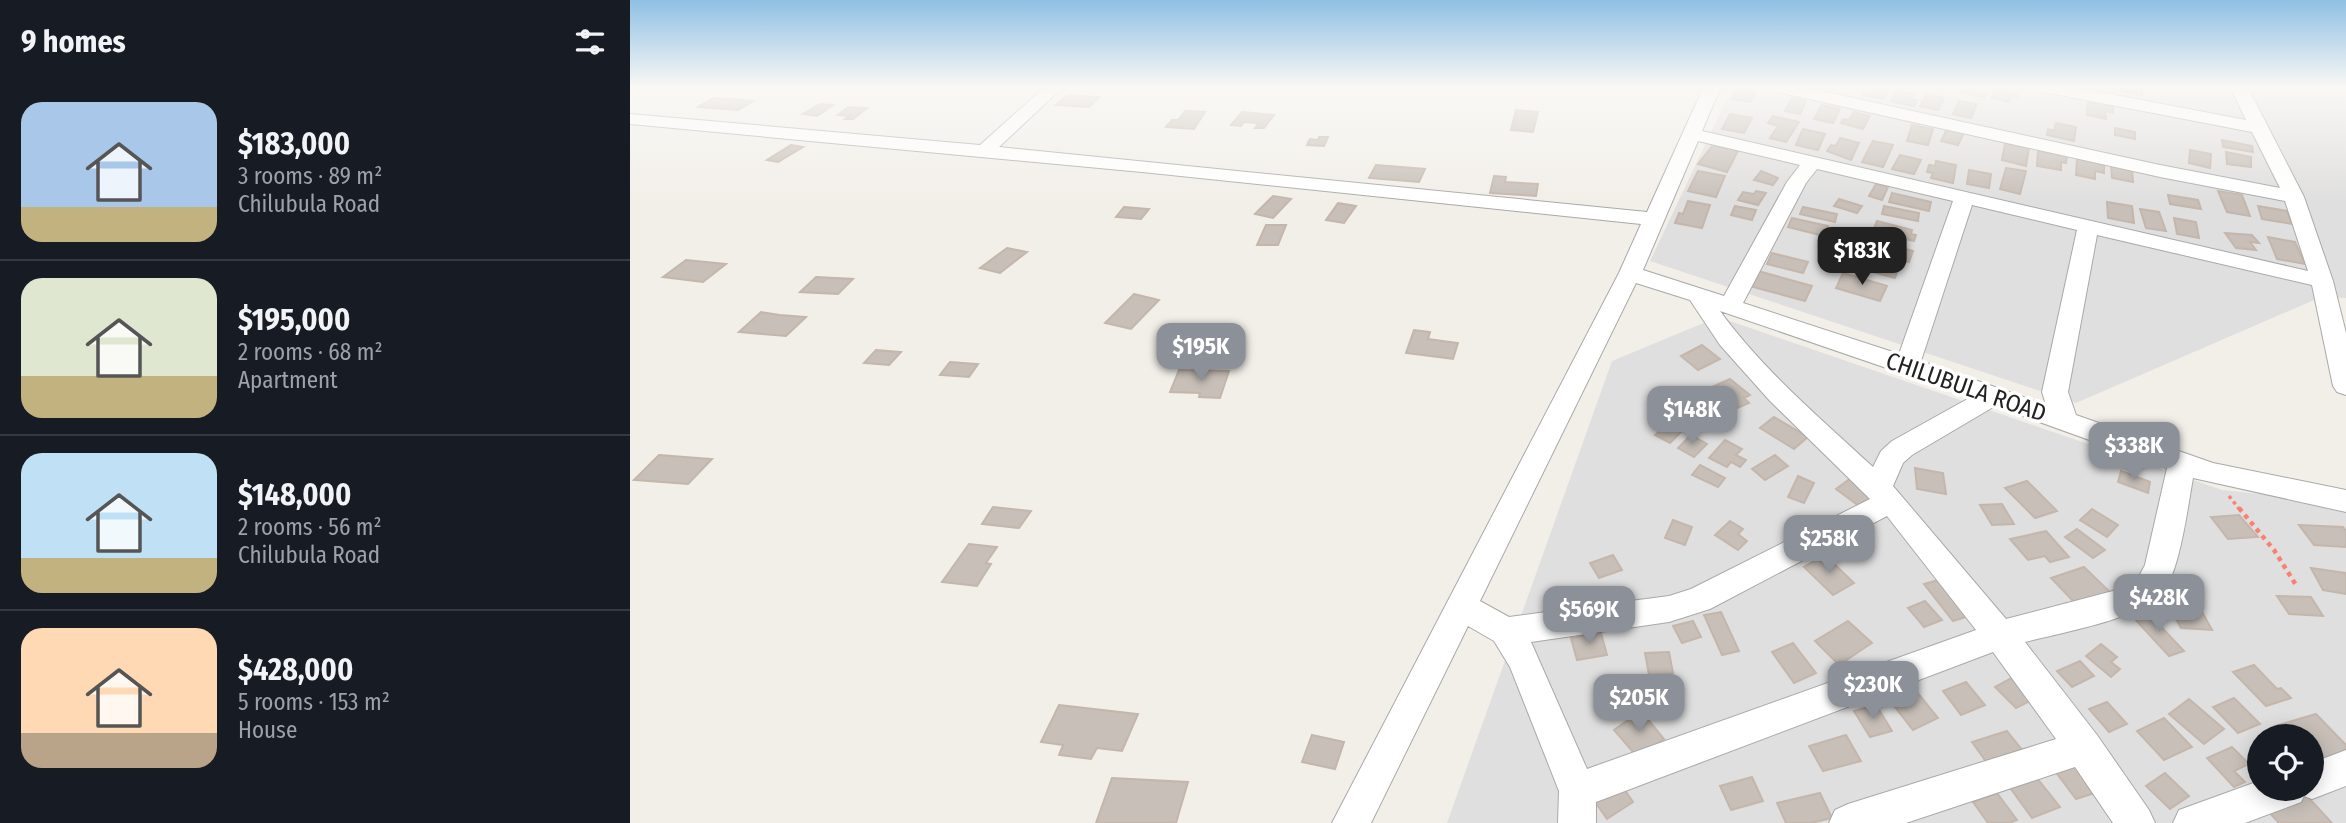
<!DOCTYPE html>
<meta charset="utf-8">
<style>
:root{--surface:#171b24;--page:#20242c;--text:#f1f3f6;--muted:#9ea1a6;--line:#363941;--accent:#8c9099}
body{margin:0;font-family:"Fira Sans Condensed",sans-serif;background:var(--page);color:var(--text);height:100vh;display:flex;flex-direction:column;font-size:26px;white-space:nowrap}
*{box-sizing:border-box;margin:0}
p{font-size:23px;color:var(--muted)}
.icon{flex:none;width:38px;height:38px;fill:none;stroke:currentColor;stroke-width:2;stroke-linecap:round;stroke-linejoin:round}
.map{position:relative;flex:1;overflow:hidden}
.drawer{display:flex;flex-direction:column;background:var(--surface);width:630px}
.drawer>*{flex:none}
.controls{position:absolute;left:1617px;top:724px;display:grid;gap:14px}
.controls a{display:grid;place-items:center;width:77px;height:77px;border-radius:50%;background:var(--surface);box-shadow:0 4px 18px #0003;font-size:35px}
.price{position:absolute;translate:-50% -60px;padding:0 16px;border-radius:14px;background:var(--accent);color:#fff;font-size:23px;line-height:46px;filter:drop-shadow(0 2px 4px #0008)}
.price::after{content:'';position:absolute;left:50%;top:42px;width:21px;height:16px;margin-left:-10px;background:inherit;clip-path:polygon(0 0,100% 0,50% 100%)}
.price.selected{background:#222;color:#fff}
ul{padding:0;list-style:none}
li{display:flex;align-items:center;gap:21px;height:175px;padding:0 21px}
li+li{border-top:2px solid var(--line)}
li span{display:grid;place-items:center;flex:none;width:196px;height:140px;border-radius:21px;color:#555}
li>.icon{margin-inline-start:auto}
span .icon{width:84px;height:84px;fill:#fffc;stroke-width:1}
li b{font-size:30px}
h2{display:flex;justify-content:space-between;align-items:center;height:84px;padding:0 21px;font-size:30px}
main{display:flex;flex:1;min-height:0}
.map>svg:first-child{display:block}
</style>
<main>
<section class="drawer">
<h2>9 homes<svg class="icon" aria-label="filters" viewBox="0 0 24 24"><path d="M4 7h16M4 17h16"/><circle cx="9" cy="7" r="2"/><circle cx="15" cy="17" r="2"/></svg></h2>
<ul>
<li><span style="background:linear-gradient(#a9c7e8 75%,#c2b280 0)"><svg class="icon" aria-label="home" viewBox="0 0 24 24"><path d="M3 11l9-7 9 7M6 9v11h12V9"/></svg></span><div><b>$183,000</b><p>3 rooms · 89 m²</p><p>Chilubula Road</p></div></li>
<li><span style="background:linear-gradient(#dfe7d0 70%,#c2b280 0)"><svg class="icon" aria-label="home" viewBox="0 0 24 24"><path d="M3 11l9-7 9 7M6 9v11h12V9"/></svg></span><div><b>$195,000</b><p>2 rooms · 68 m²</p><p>Apartment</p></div></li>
<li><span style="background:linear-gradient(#bfe0f5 75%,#c2b280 0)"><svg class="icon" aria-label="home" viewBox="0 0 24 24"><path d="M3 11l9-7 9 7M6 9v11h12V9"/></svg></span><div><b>$148,000</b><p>2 rooms · 56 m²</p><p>Chilubula Road</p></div></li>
<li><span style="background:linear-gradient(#ffd9b3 75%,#b9a48a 0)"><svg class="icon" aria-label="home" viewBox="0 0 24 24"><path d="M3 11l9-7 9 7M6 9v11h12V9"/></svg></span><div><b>$428,000</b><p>5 rooms · 153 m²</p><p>House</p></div></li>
</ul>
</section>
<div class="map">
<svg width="1716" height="823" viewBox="0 0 1716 823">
<rect width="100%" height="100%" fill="#f2efe9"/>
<!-- residential -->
<path fill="#e0dfdf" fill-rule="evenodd" d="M1103 86H1716V298L1691 297 1446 403 1020 261Z
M1088 317 1592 490 1716 503V823H817L982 361ZM1629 737H1682V789H1629Z"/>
<!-- building -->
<path fill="#c7bfb8" stroke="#c4b6ab" stroke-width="2" d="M1108 86 1126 89 1121 102 1102 99Z
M1239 86H1257L1260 87 1253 99 1233 95Z
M1333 86H1359L1355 97 1330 92Z
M1366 86H1374L1390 90 1387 97 1381 95 1379 102 1362 98Z
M1491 86H1512V95L1491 91Z
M1267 91 1284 94 1281 99 1287 100 1284 106 1261 101Z
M1297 94 1314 98 1308 110 1290 106Z
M437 95 469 97 459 107 426 105Z
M84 98 123 101 108 110 68 107Z
M1162 98 1176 101 1170 114 1155 111Z
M1329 101 1347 104 1341 118 1323 114Z
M1458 102 1483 106V113L1475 111 1476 119 1457 115Z
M190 104 203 105 187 116 173 114Z
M1192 105 1210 109 1203 123 1184 119Z
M218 107 237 108 223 119H215L219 116 208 115Z
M886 110 908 112 903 132 881 130Z
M555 111 575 112 564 129 536 127 542 120H548Z
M612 112 644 115 634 128H625L629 123 614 122 611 126 601 125Z
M1224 112 1240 116 1233 129 1211 123 1213 119 1219 120Z
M1100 114 1122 118 1114 133 1092 129Z
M1143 116 1169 122 1156 142 1140 138 1148 126 1138 123Z
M1426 123 1446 127 1444 141 1417 135 1418 129 1424 131Z
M1282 125 1303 129 1298 145 1277 141Z
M1485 128 1505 132V139L1485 135Z
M1173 129 1195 134 1188 150 1166 145Z
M1317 129 1334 133 1328 145 1311 141Z
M689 137H698L694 146 677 145 680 139 688 140Z
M1210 138 1229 143 1221 160 1197 151 1201 145 1206 146Z
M1592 140 1622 146 1623 152 1593 147Z
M1243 141 1263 145 1253 167 1232 162Z
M1375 144 1399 148 1396 166 1372 160Z
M161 145 173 147 148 162 137 160Z
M1083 145 1108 151 1097 172 1068 164Z
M1560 150 1581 154 1580 168 1559 163Z
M1408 151 1437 156 1436 163 1431 162V170L1407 166Z
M1596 152 1621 157V167L1597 164Z
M1270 155 1291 160 1284 174 1262 169Z
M1447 159 1474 165V173L1465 171V179L1446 175Z
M1306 161 1326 165 1323 183 1301 178 1303 173 1297 172 1299 165 1305 166Z
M746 165 795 169 789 182 739 178Z
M1481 165 1502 169 1503 182 1482 178Z
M1376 168 1396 171 1390 194 1370 189Z
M1339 170 1361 174 1359 188 1337 184Z
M1068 171 1095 176 1086 197 1058 191Z
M1131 171 1148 178 1143 185 1124 180Z
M864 176 876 177 875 182 908 184 906 196 860 193Z
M1246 184 1258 187 1252 200 1239 196Z
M1126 191 1136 193 1128 205 1108 200 1113 192 1124 194Z
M1588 191 1612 195 1620 216 1597 212Z
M1262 193 1301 202 1299 211 1259 202Z
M1538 195 1568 200 1571 209 1540 204Z
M643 196 661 199 643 218 625 214Z
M1209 199 1232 206 1227 213 1204 206Z
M1058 201 1080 205 1072 228 1045 223 1049 213 1053 214Z
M1477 202 1502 206 1504 223 1478 218Z
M708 203 726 206 714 223 696 220Z
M1105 206 1126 210 1122 220 1101 215Z
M1254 206 1289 213 1288 221 1252 214Z
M1628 206 1657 211 1662 224 1632 219Z
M494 207 519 209 511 219 486 217Z
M1173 207 1207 214 1205 222 1170 214Z
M1510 209 1529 212 1536 231 1516 228Z
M1162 218 1198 226 1194 236 1158 227Z
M1544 218 1566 222 1569 238 1547 234Z
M1247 221 1282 230 1281 234 1286 235 1284 241 1243 231Z
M636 225H656L648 245H627Z
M1203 228 1217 232 1213 241 1199 237Z
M1595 233 1622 235 1629 243 1620 242 1626 250 1606 248Z
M1638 237 1665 242 1675 264 1647 259Z
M1241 240 1283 251 1279 262 1237 251Z
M1196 247 1209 250 1201 265 1188 261Z
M377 248 397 252 370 273 350 268Z
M1142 253 1178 262 1173 273 1137 264Z
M1232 257 1269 267 1265 278 1228 268Z
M56 260 96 264 73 282 33 277Z
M1128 271 1182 286 1175 301 1120 286Z
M1213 273 1257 286 1250 301 1206 288Z
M186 277 223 279 208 294 170 292Z
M504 294 529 300 501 329 475 323Z
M131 312 150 315 176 317 156 336 109 332Z
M784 330 800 332 798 339 828 343 823 359 776 353Z
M1072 345 1090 359 1068 370 1051 356Z
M246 350 271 352 259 365 234 363Z
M320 362 348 364 339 377 310 375Z
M549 370 599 371 590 398 569 397 570 393 540 392Z
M1100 379 1120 395 1114 398 1119 403 1107 408 1103 405 1093 409 1073 391Z
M1144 417 1178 437 1164 449 1130 428Z
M1036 425 1051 432 1040 443 1025 435Z
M1061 435 1077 444 1064 457 1048 448Z
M1095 440 1112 449 1106 455 1116 460 1110 467 1101 462 1097 467 1079 458Z
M29 455 82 459 58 484 4 480Z
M1145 455 1158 466 1135 480 1122 469Z
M1070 465 1095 478 1088 487 1062 475Z
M1285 468 1313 473 1316 494 1287 489Z
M1491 471 1520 482 1518 493 1488 482Z
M1168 476 1184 483 1174 503 1158 497Z
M1221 478 1245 495 1229 506 1206 489Z
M1397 481 1427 511 1405 518 1375 488Z
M1372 504 1384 524 1362 525 1350 505Z
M363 507 401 511 389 528 352 524Z
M1462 509 1488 525 1477 537 1450 520Z
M1609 515 1628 537 1598 539 1581 517Z
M1043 520 1062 527 1055 545 1035 538Z
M1100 521 1113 529 1108 534 1117 541 1108 550 1085 535Z
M1669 525 1713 527 1716 531V547L1684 545Z
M1447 529 1475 550 1463 558 1435 537Z
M1416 531 1439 557 1420 562 1415 556 1398 560 1380 539Z
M339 544 367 547 356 563 361 564 347 586 312 582Z
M983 555 992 570 969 578 960 563Z
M1195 555 1224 583 1203 595 1174 567Z
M1454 567 1480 592 1446 604 1421 578Z
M1681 568 1716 573V594L1693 590Z
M1315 578 1345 614 1323 621 1294 584Z
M1647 596 1681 597 1693 616 1659 614Z
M1535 599 1566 601 1582 630 1551 628Z
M1295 601 1312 620 1294 627 1278 608Z
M1091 612 1109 651 1092 655 1074 615Z
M1518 613 1554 651 1539 656 1503 617Z
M1063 621 1071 637 1052 643 1043 626Z
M1218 621 1242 643 1209 665 1185 641Z
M971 633 977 655 947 660 941 638Z
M1163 643 1186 673 1164 683 1142 652Z
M1471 644 1487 657 1481 662 1490 669 1481 677 1456 656Z
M1039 652 1043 673 1019 675 1015 653Z
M1450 661 1464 676 1442 687 1427 671Z
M1624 665 1647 689 1651 688 1661 698 1636 706 1603 672Z
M1387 675 1408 697 1386 708 1365 687Z
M1336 682 1355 705 1331 715 1313 691Z
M1282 686 1308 718 1283 730 1257 697Z
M1604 698 1630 724 1608 733 1583 707Z
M1559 699 1594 729 1574 744 1539 714Z
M1477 702 1497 724 1479 732 1459 709Z
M429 705 508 714 492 751 467 748 461 759 429 755 433 745 411 742Z
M1246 705 1262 731 1240 737 1224 711Z
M1011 711 1034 739 1008 758 984 730Z
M1686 714 1716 745V754L1696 760 1682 745V737H1656L1645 726Z
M1534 718 1562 747 1534 760 1507 731Z
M1377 731 1393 751 1357 763 1342 742Z
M682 735 714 742 705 769 672 762Z
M1216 735 1231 761 1193 771 1179 746Z
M1602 747 1619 764 1604 771 1615 782 1604 787 1577 758Z
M1450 763 1471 791 1446 799 1425 771Z
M1403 773 1430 807 1402 818 1378 785Z
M1535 773 1559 796 1540 809 1516 786Z
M1122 777 1133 801 1101 810 1090 786Z
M482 778 558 782 546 823H466Z
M992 786 1003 802 977 819 966 803Z
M1190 793 1202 818 1181 823H1156L1147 803Z
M1367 793 1387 820 1379 823H1358L1343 802Z
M1676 795 1702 823H1649L1637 810Z"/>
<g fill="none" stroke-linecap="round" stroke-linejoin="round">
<defs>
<path id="minor" d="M416 86H434L369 147 1017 212 1074 86H1091L1072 131 1678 271 1655 201 1530 177 1143 91 1135 86H1168L1530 165 1650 188 1622 132 1409 91 1401 86H1438L1616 120 1600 86H1617L1674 197 1703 281 1716 333V395L1707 392 1703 386 1682 285 1467 235 1438 392 1446 415 1583 463 1716 490V512L1563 478C1558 505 1549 580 1529 597 1503 620 1430 633 1395 642L1467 735 1519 810 1525 823H1483L1445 767 1276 823H1199L1205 810 1218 804 1426 739 1363 652 966 802V823H928L929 791 880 667 864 641 838 626 741 823H702L989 273 1011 224 512 172 0 124V114L350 145ZM1068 141 1170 165 1157 182 1094 296 1013 270ZM1187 169 1323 201 1269 354 1113 303 1176 183ZM1342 205 1447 230 1412 392 1416 405 1291 361ZM1006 283 1060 300 1090 345 1140 401 1240 499 1061 589 1039 596 879 617 850 601ZM1090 311 1341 397 1262 441 1251 451 1243 467C1190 418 1133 370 1090 311ZM1365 406 1537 468 1515 565 1508 578 1483 591 1376 619 1263 486 1273 463 1282 455ZM1257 516 1346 630 957 769 901 642 1039 622 1080 609Z
M1716 750V786L1682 799 1674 796 1671 802 1615 823H1543L1549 810 1629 781V789H1682V763Z"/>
</defs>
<!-- minor casing -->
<use href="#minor" stroke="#a9a9a9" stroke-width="2"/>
<!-- path-far1 -->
<path stroke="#fa8072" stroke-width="3.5" stroke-dasharray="3.5 3.5" stroke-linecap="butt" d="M1599 496 1610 510"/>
<!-- path -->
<path stroke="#fa8072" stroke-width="4.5" stroke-dasharray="4.5 4.5" stroke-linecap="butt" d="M1609 508 1644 550 1666 585"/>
<!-- minor -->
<use href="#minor" fill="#fff" fill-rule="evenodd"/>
</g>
<!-- sky -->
<linearGradient id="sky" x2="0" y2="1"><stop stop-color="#8fc0e4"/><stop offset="0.43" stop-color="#f9f8f5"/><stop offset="1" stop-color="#f9f8f5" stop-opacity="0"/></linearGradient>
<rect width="1716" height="202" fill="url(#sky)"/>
<g text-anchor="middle" stroke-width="7" stroke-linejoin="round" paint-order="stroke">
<!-- street labels -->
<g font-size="24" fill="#222" stroke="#fff">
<text transform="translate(1336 387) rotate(19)" y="8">CHILUBULA ROAD</text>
</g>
</g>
</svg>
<div class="controls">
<a><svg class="icon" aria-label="locate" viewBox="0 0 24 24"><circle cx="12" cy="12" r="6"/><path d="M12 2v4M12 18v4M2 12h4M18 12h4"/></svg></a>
</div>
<b class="price selected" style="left:1232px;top:287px">$183K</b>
<b class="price" style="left:571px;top:383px">$195K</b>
<b class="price" style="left:1062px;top:446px">$148K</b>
<b class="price" style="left:1504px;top:482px">$338K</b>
<b class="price" style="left:1199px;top:575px">$258K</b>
<b class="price" style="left:1529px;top:634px">$428K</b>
<b class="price" style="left:959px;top:646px">$569K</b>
<b class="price" style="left:1243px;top:721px">$230K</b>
<b class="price" style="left:1009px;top:734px">$205K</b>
</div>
</main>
